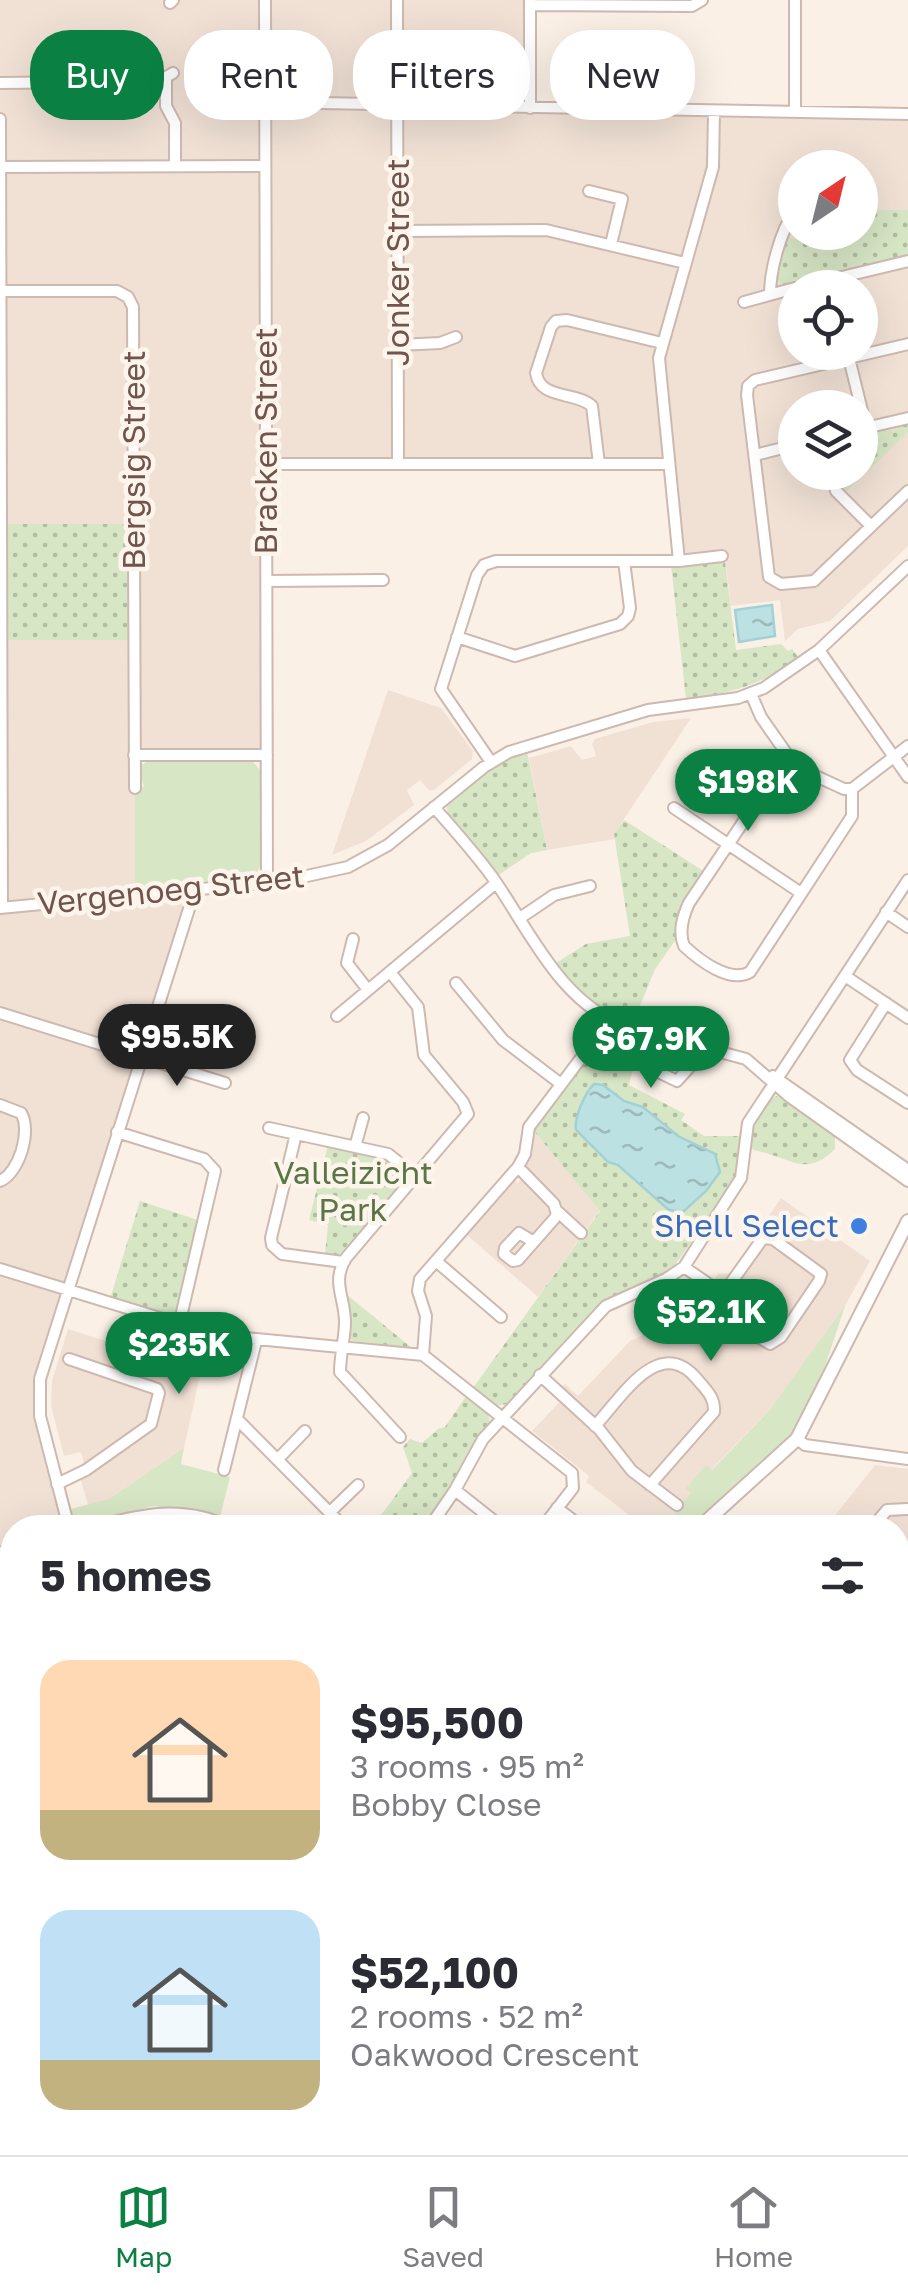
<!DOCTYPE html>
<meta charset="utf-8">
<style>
:root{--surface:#fff;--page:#f2f2f3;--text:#2b2b33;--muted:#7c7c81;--line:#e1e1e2;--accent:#0b8043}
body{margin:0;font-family:"Golos Text",sans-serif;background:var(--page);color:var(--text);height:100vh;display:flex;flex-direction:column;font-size:38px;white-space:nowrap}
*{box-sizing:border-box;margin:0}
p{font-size:32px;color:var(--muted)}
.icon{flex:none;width:55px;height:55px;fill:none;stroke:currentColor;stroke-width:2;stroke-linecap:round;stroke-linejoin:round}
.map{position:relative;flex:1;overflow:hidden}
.sheet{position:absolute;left:0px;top:1515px;width:910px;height:640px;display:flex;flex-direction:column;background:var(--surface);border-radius:40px 40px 0 0;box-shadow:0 10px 40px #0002}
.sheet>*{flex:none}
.guide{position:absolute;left:30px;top:30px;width:850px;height:90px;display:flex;gap:20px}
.needle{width:65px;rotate:35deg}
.controls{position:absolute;left:778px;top:150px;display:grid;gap:20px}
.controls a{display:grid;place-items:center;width:100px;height:100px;border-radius:50%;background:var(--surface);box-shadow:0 10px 40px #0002;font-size:50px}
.price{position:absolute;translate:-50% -85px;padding:0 22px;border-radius:35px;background:var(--accent);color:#fff;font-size:32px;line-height:65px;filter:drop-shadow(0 2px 5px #0008)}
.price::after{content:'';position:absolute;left:50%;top:60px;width:30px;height:22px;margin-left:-15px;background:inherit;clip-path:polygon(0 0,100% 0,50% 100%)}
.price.current{background:#222;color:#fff}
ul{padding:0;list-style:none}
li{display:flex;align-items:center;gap:30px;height:250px;padding:0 40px}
li span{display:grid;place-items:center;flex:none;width:280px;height:200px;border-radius:30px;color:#555}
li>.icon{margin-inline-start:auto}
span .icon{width:120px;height:120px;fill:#fffc;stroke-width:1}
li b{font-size:42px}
h2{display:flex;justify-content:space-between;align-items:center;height:120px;padding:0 40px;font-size:42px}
.tag{padding:0 35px;border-radius:40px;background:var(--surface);box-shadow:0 10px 40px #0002;font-size:35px;line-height:90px}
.tag.current{background:var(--accent);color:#fff}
.tabs{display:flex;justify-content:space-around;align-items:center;height:140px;border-top:2px solid var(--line);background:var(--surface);font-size:28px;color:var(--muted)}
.tabs a{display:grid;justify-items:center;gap:5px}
.tabs .current{color:var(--accent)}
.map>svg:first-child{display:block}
</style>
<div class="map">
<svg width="908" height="2155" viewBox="0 0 908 2155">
<defs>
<pattern id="park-dots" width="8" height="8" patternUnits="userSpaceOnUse" patternTransform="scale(2.5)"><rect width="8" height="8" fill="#d7e6c5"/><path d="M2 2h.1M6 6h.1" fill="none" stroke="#b3bda2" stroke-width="1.8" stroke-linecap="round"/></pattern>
<pattern id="water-ripples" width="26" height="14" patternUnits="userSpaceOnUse" patternTransform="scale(2.5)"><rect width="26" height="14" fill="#bce1e2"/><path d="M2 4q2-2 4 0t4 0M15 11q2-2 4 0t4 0" fill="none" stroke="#9db9b9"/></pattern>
</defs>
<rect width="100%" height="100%" fill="#faf0e6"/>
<!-- residential -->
<path fill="#f1e1d5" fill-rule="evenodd" d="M0 0H529L530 107 908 114V546L830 621 798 629 785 641 780 600 731 606 725 557 679 561 666 464 266 465V756L135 755V895L193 890 38 1397 68 1527 12 1528V1549L0 1553ZM795 168H860V232H795ZM795 288H860V352H795ZM795 408H860V472H795ZM1 524H133V639L1 640Z
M388 690 441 708 473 751 472 759 434 790H429L420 780 407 790 414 805 366 841 332 855Z
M691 718 614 834 615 839 547 850 529 758 571 746 582 760 596 756 592 744 595 739 653 722Z
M535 1133 600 1210 538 1297 467 1235 515 1180 518 1183 529 1170 526 1167 532 1155Z
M781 1198 870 1261 841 1313 768 1412 711 1470 706 1465 692 1493 662 1527H645L586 1482 589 1476 532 1431 568 1393 562 1387 565 1384 578 1396 630 1341 688 1316 694 1323 713 1297 706 1291 718 1274 730 1273Z
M68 1329 201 1371 184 1448 109 1499 88 1505 81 1480 87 1476 81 1452 64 1456 51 1406 52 1381Z
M875 1465 908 1469V2107L898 2104V1528H825Z
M12 1586V1738L0 1748V1595Z
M7 1766 12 1774V1918L0 1930V1767Z
M12 1977V2142L230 2143 241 2155H0V1984Z"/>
<!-- green -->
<path fill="#d7e6c5" d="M150 760H251L260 770 261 865 257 873 249 877 135 888V793L144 786 139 771 141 765Z
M845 1306 819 1384 798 1426 771 1457 693 1527 662 1528 691 1493 686 1488 706 1465 712 1470 768 1412Z
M184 1448 181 1464 230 1477 220 1517 154 1506 84 1523 73 1518 71 1509 109 1499Z"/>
<!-- park -->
<path fill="url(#park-dots)" d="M860 210H908V257L787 286 778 282 776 275 787 237 816 245 835 233 860 232Z
M903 425H908V432L844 494 835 473 860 472V434L890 427 892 432Z
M6 524H129V640H7Z
M725 561 736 650 781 644 788 651 792 649 798 657C763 685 730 694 686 699L671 565Z
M527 751 547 850 531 853 497 876 448 816 447 805 491 769Z
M624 820 705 872 677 938 655 969 633 1023C601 1012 575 990 556 963L586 944 630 936 614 834Z
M614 1029 626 1032 639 1044 629 1085 685 1114 681 1120 704 1136H739V1167L735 1182 672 1269 596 1310 506 1404 497 1406 473 1388 600 1211 533 1130 607 1032Z
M779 1095 835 1133V1149C805 1179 790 1157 754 1150L749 1146C750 1127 760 1102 779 1095Z
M328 1145 389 1159 407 1178 338 1256 325 1254 328 1225 309 1220Z
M140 1201 201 1221 178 1310 171 1316 110 1299Z
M346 1294 412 1348 353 1341 349 1336 343 1298Z
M467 1395 487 1411 490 1421 467 1453 452 1487 424 1527 368 1528 385 1510 412 1473 403 1447 410 1439 422 1443 438 1429 445 1427Z
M12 1556V1586L0 1595V1559Z
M12 1918V1977L0 1983V1930Z"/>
<!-- water -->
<path fill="url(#water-ripples)" stroke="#a3d1d3" stroke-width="2.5" d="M772 605 775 636 739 642 735 610Z
M594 1084 603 1085 624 1101 643 1107 678 1136 715 1154 720 1172 706 1191 683 1212 669 1210 618 1165 608 1162 576 1130C574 1117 585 1093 594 1084Z"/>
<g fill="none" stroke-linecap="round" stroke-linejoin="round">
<defs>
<path id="minor" d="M265 0 267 883
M397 0 398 464
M795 0V112
M170 3 173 0
M530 5 692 6 702 0
M173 73 166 77V106L175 123V165
M0 83 93 82
M265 102 908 114
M530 108V1
M0 119 2 907
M0 167 265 166
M589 191 622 199 611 244
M399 231 546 230 685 263
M796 288 908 261
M0 291H117L128 297 133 307 135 788
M770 295C770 271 780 231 795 211
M744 302 795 288
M908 344 755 380 748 386 747 395 769 577 781 584 814 581 908 491
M399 345 440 343 456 337
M849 358 866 427
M861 429 908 418
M755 455 795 445
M266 464H667
M599 464 592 406C575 391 540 400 536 373L551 327 556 321 567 320 662 343
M831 472 836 491 871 526
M679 561 659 358 713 167 714 111
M267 581 383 580
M457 637 515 656 620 624 628 616 630 608 624 561
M819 650 908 777
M751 694 761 717 796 767 844 789H852L908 746
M134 755H267
M491 762 441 689 477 575 484 565 496 561H679L722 556
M796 767 766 788 689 903C683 916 678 931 684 946 699 960 730 984 750 972L852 816V789
M434 807C454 830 475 853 493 878 530 931 560 1002 624 1026L746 1059 790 1097 908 1181
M674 808 801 893
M0 908 284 881 348 867 388 845 484 767 509 752 648 710 738 698 764 688 819 650 908 566
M886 912 908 927
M520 918 554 895 590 886
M353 939 347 963 368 990
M390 972 418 1007 424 1055 463 1102 468 1114 346 1258C331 1282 345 1297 345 1322 345 1338 340 1355 340 1372L400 1437
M845 976 908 1018
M456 983 503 1040 561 1084
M886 1003 850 1060 857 1070 908 1103
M0 1013 225 1083
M337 1016 496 883
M653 1034 647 1063 650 1068 677 1081 695 1061
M773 1076 908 1170
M0 1105 21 1113C32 1131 19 1173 0 1181
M269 1128 388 1154 417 1177
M117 1132 204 1159 215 1171 179 1325
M296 1134 271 1238 272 1245 282 1254 343 1262
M355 1147 363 1118
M518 1167 554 1204 557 1214 554 1219 518 1260 513 1261 504 1254 505 1248 519 1233 534 1242
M557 1211 581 1233
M436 1261 501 1317
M684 1267 723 1294 758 1337 770 1344 781 1337 819 1281 821 1274 773 1239 763 1238 723 1294
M0 1269 215 1335 423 1355 572 1473 573 1488 542 1528
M423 1355 426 1316 418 1291 420 1279 518 1167 525 1154 529 1127 609 1021
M540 1375 599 1429 632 1471 677 1505
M237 1419 345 1528
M595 1426C622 1397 659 1334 697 1379 706 1390 715 1397 714 1412L650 1485
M797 1439 805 1445 908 1459
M278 1459 305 1431
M224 1470 256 1341
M57 1484 86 1470 151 1424 159 1393 157 1389 69 1359
M455 1490 503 1528
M557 1508 583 1528
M330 1512 358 1485
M69 1528 40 1416V1379L195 890
M91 1528C141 1514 183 1504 232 1528
M429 1528 455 1490 483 1439 606 1306 666 1279 684 1267 741 1178 748 1123 908 880
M872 1528 887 1510 908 1509
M0 1553 12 1548
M898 1598 908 1585
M0 1646 12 1638
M0 1684 12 1704
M0 1756 12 1758
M898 1767 908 1770
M0 1836 12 1855
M898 1984 908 1987
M0 1990 12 1983
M898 2059 908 2062
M0 2111 12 2101
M224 2142 235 2155
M245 2142 255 2155
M94 2155 104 2142
M771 2155 773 2142"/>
<path id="tertiary" d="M699 1528 797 1439 908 1221
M279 2155 287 2142"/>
</defs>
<!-- minor casing -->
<use href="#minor" stroke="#cdb9b0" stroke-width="14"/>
<!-- tertiary casing -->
<use href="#tertiary" stroke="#cdb9b0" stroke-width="16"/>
<!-- minor -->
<use href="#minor" stroke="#fff" stroke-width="10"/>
<!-- tertiary -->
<use href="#tertiary" stroke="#fff" stroke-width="12"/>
</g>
<!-- markers -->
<circle fill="#3f7fe0" stroke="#fdf4eb" stroke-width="4" cx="859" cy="1226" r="10"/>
<g text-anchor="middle" stroke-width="9" stroke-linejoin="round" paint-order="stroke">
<!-- street labels -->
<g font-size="32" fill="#71554d" stroke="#fdf4eb">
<text transform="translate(398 262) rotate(-90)" y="11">Jonker Street</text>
<text transform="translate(266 441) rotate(-90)" y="11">Bracken Street</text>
<text transform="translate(134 460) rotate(-90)" y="11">Bergsig Street</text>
<text transform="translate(171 890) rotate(-6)" y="11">Vergenoeg Street</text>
</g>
<!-- park labels -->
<g font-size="32" fill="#5a7646" stroke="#fdf4eb">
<text x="353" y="1184">Valleizicht<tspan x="353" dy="37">Park</tspan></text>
</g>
<!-- shop labels -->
<g font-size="32" fill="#366cbe" stroke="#fdf4eb" text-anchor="end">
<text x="839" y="1237">Shell Select</text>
</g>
</g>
</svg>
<div class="controls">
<a><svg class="needle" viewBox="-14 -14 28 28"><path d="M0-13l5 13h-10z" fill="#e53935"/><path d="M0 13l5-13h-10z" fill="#7c7c81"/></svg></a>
<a><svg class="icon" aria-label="locate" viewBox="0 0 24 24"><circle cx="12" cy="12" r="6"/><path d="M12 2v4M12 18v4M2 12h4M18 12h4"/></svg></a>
<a><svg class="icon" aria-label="layers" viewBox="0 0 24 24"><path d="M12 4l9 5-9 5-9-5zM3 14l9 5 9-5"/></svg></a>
</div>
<b class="price" style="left:748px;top:834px">$198K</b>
<b class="price current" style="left:177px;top:1089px">$95.5K</b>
<b class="price" style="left:651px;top:1091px">$67.9K</b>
<b class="price" style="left:711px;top:1364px">$52.1K</b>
<b class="price" style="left:179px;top:1397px">$235K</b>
<div class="guide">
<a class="tag current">Buy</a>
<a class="tag">Rent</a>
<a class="tag">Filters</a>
<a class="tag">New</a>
</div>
<section class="sheet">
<h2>5 homes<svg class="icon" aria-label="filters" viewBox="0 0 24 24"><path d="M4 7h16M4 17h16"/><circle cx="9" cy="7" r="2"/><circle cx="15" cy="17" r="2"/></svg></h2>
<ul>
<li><span style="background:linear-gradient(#ffd9b3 75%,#c2b280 0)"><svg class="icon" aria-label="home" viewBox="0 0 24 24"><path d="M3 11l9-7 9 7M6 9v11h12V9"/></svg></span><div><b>$95,500</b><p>3 rooms · 95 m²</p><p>Bobby Close</p></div></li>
<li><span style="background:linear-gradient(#bfe0f5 75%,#c2b280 0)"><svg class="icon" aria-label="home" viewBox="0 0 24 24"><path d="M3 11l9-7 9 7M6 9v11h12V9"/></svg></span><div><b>$52,100</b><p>2 rooms · 52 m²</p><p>Oakwood Crescent</p></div></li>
</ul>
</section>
</div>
<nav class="tabs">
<a class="current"><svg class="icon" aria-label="map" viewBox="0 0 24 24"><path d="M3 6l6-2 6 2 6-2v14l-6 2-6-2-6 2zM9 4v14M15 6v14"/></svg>Map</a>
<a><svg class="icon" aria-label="saved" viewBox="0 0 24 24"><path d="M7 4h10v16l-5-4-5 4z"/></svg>Saved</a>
<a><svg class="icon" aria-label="home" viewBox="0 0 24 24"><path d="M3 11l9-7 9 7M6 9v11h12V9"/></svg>Home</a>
</nav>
